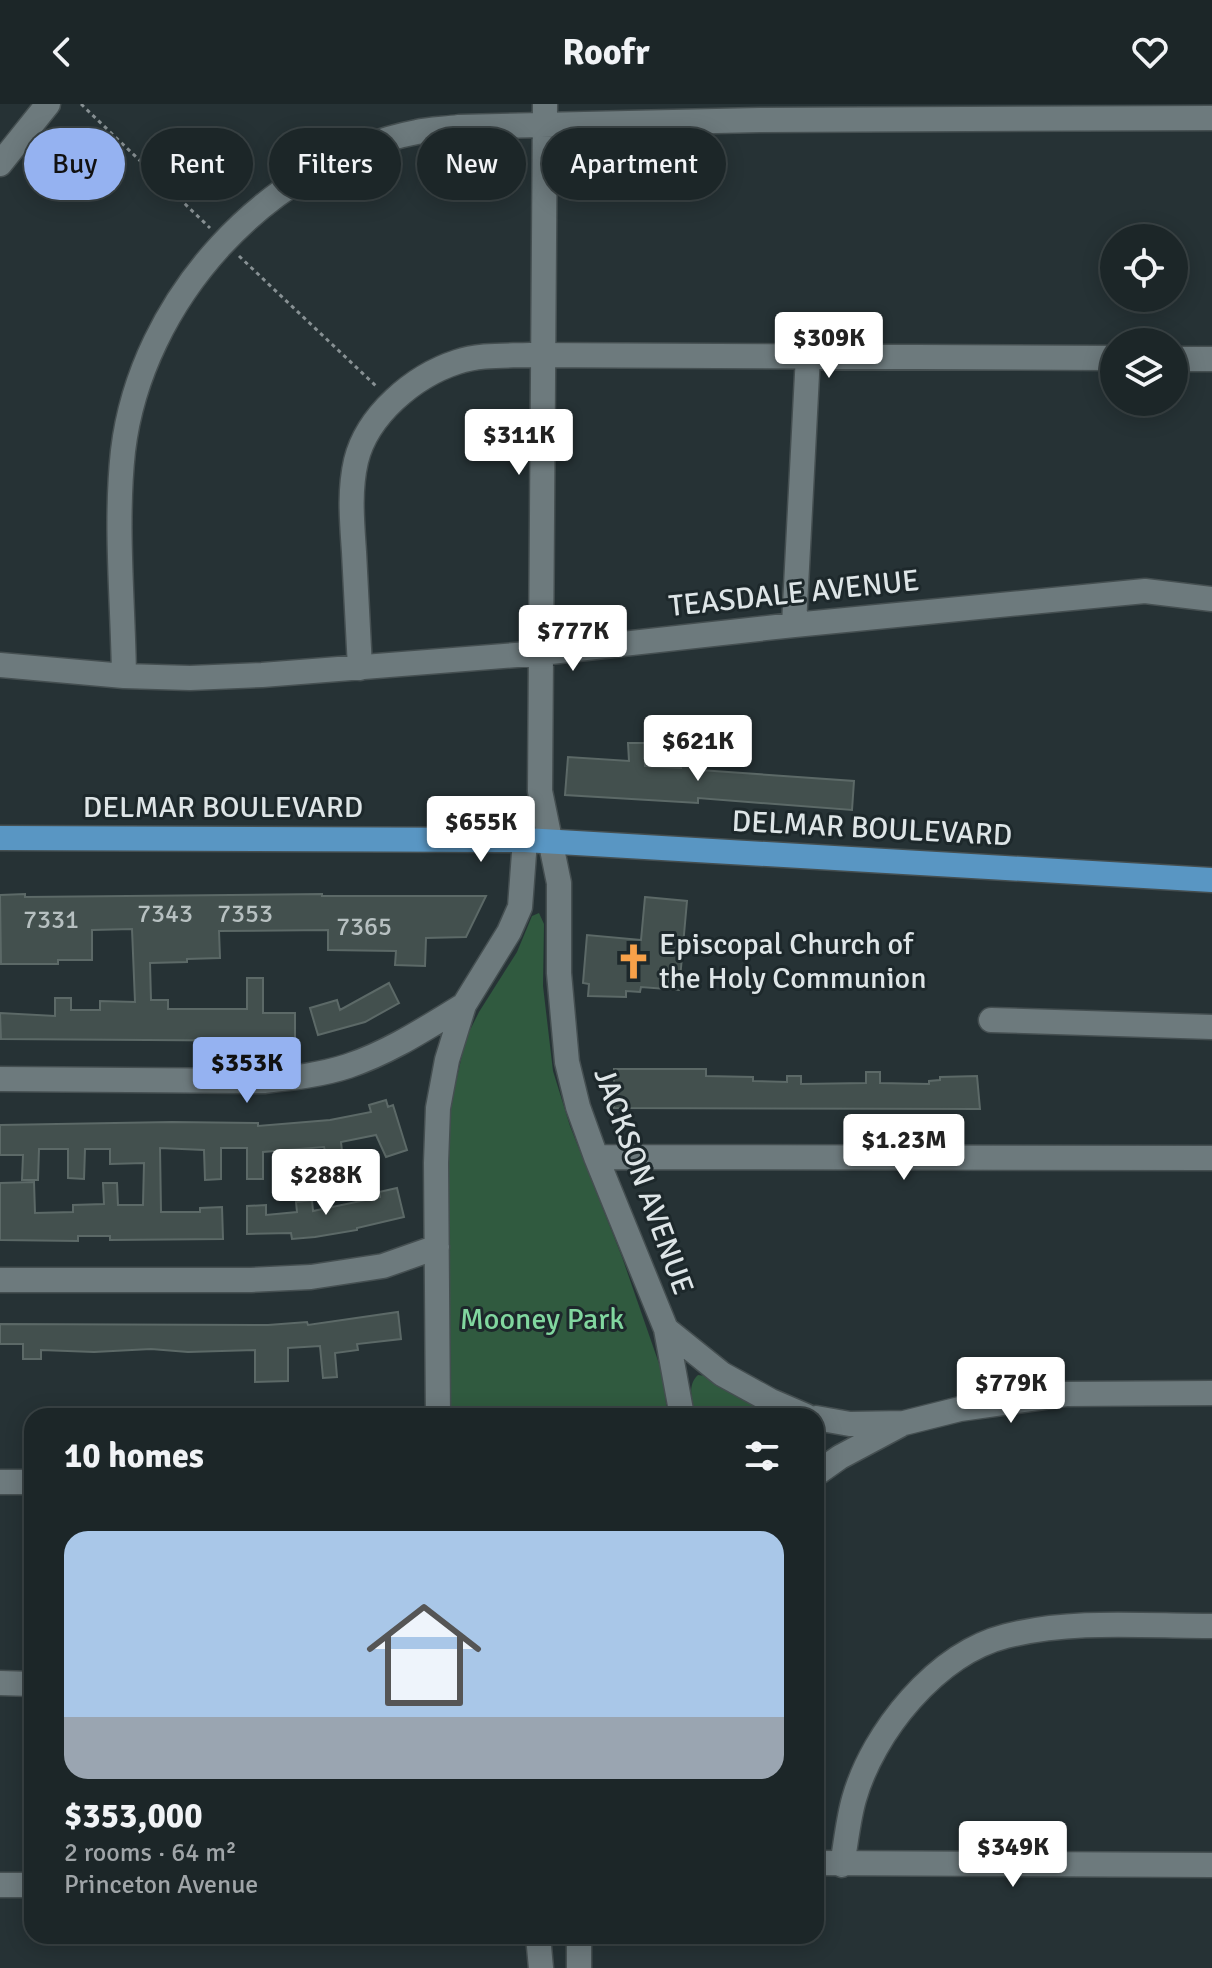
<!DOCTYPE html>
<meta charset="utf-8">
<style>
:root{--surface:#1c2628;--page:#293234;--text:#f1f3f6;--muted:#a0a5a8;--line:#3a4345;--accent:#95b2f1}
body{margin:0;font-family:Signika,sans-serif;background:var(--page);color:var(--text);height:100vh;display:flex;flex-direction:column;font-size:30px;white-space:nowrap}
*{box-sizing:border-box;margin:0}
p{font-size:26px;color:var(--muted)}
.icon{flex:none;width:44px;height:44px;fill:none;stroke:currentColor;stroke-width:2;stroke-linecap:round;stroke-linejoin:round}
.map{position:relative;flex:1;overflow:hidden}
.side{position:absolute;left:24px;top:1304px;width:800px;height:536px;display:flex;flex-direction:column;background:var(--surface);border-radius:24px;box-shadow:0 4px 20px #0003,0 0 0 2px var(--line)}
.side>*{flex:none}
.hud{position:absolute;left:24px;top:24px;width:800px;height:72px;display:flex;gap:16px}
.buttons{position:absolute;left:1100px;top:120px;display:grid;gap:16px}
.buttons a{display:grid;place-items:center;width:88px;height:88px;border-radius:50%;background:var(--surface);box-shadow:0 4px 20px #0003,0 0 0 2px var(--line);font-size:40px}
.price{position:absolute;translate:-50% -68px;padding:0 18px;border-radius:8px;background:#fff;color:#222;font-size:26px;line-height:52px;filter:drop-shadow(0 2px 4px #0008)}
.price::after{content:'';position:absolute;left:50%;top:48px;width:24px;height:18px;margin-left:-12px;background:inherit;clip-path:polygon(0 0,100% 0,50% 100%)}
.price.active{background:var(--accent);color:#111}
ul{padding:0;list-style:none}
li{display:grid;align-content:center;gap:16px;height:424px;padding:0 40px}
li span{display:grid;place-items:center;height:248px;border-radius:24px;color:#555}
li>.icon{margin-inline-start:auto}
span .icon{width:144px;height:144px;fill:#fffc;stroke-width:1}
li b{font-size:34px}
h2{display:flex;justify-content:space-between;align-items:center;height:96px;padding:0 40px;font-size:34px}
.pill{padding:0 28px;border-radius:36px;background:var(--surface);box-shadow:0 4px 20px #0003,0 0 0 2px var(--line);font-size:28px;line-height:72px}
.pill.active{background:var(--accent);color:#111}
header{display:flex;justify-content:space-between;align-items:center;height:104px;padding:0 40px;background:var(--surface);font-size:36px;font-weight:800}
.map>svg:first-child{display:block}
</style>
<header><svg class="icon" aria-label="back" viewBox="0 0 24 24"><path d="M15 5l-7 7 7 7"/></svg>Roofr<svg class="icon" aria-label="heart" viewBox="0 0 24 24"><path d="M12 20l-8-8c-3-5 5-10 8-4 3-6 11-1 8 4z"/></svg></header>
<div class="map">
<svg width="1212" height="1864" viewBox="0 0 1212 1864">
<rect width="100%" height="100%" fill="#263235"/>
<!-- green -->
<path fill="#305a3f" d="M539 809 544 820 543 882 553 967 570 1022 622 1153 664 1274 667 1312H446V1049L452 995 466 934 479 908 517 848 532 812Z
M698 1271 706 1272 778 1312H695C693 1298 686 1282 698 1271Z"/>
<!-- building -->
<path fill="#43504e" stroke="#5c6967" stroke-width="2" d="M697 637 698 665 700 666 854 677 852 706 698 694V699L565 691 568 653 629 657 628 639H645V662L681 664 680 638Z
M25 790V793L322 790V792H486L466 833 426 834 425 862 395 861 396 847 328 846V826L219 827 220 854 187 855V858L150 859 151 896H168V905H247V874H263V909H295V937L1 935 0 909 55 912V894H71V906H100V897L135 898 132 825 92 826V856H58V860H1L0 791Z
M645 793 687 797 679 886 641 883 640 888 626 887V893L588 892 589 880 583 879 587 831 641 836Z
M389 879 399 899 365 918 318 931 310 904 337 896 340 906Z
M614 965H706V972L753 973V977L787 978V972H801V980L866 979V968H880V979L929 980V977L940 976V973L977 972 980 1005 614 1004Z
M386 996 388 1003 393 1001 407 1046 386 1053 376 1031 341 1038 342 1047 326 1050 324 1043 263 1048V1075H247V1044H221V1075L205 1076 204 1046 160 1044 161 1108H200V1104L222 1103 223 1135 110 1136V1132H78V1137L0 1136V1079L34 1078 35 1109 73 1108V1101L104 1100 103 1079H117L118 1101H143L144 1059 110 1060V1045H85L84 1075 68 1074V1045H39L38 1076H22L23 1051H0V1021L172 1018 258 1019V1022L330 1016 371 1008 369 1001Z
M397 1084 404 1113 357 1124V1126L315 1133 292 1135 291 1129 247 1130V1102L266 1101V1111L297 1108 296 1098 312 1096 313 1107 380 1093 379 1088Z
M398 1208 401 1235 357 1240 358 1246 335 1249 337 1273 323 1274 320 1242 288 1244V1277L255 1278V1246L188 1248 151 1245 94 1248 41 1246V1255H23V1240H0V1220L268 1221 307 1218 308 1221Z"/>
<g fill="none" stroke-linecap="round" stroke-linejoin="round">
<defs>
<path id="minor" d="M545 0 540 687 559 779V869L567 958 578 1003 596 1053 666 1225 682 1312
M0 60 48 0
M1174 255H1212
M794 521 808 251
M0 561 124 572 190 574 262 571 541 549 794 521 1145 487 1212 495
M360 564C358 526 356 487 354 448 352 418 349 387 356 357 367 311 414 272 457 258 480 250 506 252 530 251L1114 254
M124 572C123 498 115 421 123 347 141 196 267 57 417 28 430 25 445 25 459 23L760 16 1212 14
M991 916 1212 923
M0 975 263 977C291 974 321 971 348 962 390 948 426 924 464 901
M596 1053 1212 1054
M0 1176H251L311 1173 383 1162 437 1143
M666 1225 722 1270 771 1297 806 1312
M438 1312 436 1059 438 1004 447 956 464 901 509 828 520 803 525 736
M816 1314 850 1320 904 1319 960 1305 1066 1290 1212 1289
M816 1370 840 1353 900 1321
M0 1378H32
M0 1579 32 1580
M816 1759 1212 1761
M842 1761C846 1739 848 1716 854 1695 873 1628 936 1550 1006 1532 1073 1515 1144 1522 1212 1522
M0 1781H32
M538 1832 541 1864
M579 1864V1832"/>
<path id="major" d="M0 734 525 736 1212 776"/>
</defs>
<!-- minor casing -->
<use href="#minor" stroke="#454f51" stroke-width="27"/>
<!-- major casing -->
<use href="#major" stroke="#454f51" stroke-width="27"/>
<!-- path -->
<path stroke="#889194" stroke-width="3" stroke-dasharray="4 4" stroke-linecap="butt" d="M81 0 210 124
M239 152 378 284"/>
<!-- minor -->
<use href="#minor" stroke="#6d7a7d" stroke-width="24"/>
<!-- major -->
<use href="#major" stroke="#5996c3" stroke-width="24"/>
</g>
<!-- icons -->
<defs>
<symbol id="church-bare" viewBox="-9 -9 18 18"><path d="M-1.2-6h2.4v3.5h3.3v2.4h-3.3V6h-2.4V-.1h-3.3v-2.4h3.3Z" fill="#f7a149" stroke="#1d282b" stroke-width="2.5" paint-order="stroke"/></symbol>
</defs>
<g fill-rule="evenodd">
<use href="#church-bare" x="608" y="832" width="51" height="51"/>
</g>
<g text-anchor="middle" stroke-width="6" stroke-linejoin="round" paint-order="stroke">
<!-- number labels -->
<g font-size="26" fill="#b7c0c1">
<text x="165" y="818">7343</text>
<text x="245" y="818">7353</text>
<text x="51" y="824">7331</text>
<text x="364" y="831">7365</text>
</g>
<!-- street labels -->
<g font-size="30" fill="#dee5e7" stroke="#1d282b">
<text transform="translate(794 489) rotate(-6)" y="10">TEASDALE AVENUE</text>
<text x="223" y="713">DELMAR BOULEVARD</text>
<text transform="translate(872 724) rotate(3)" y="10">DELMAR BOULEVARD</text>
<text transform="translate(644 1077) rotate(70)" y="10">JACKSON AVENUE</text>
</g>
<!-- poi labels -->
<g font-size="30" fill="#dee5e7" stroke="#1d282b" text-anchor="start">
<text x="659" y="850">Episcopal Church of<tspan x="659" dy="34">the Holy Communion</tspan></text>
</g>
<!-- park labels -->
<g font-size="30" fill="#81d79f" stroke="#1d282b">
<text x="542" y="1225">Mooney Park</text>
</g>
</g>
</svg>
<div class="buttons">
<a><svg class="icon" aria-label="locate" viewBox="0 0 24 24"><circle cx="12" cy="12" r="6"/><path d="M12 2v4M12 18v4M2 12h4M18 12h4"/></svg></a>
<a><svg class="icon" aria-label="layers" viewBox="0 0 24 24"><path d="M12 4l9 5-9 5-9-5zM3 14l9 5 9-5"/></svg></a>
</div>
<b class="price" style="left:829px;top:276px">$309K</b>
<b class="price" style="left:519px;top:373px">$311K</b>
<b class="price" style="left:573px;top:569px">$777K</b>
<b class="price" style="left:698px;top:679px">$621K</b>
<b class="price" style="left:481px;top:760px">$655K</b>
<b class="price active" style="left:247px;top:1001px">$353K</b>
<b class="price" style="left:904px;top:1078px">$1.23M</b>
<b class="price" style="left:326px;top:1113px">$288K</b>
<b class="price" style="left:1011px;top:1321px">$779K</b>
<b class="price" style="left:1013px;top:1785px">$349K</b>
<div class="hud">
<a class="pill active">Buy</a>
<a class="pill">Rent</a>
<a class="pill">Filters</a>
<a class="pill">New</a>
<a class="pill">Apartment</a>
</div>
<section class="side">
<h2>10 homes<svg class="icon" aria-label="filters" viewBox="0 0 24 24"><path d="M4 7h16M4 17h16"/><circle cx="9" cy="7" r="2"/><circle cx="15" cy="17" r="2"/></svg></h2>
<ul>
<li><span style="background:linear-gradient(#a9c7e8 75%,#9aa5b1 0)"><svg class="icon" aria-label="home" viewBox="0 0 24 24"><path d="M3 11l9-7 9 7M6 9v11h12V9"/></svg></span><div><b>$353,000</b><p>2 rooms · 64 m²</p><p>Princeton Avenue</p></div></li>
</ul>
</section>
</div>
